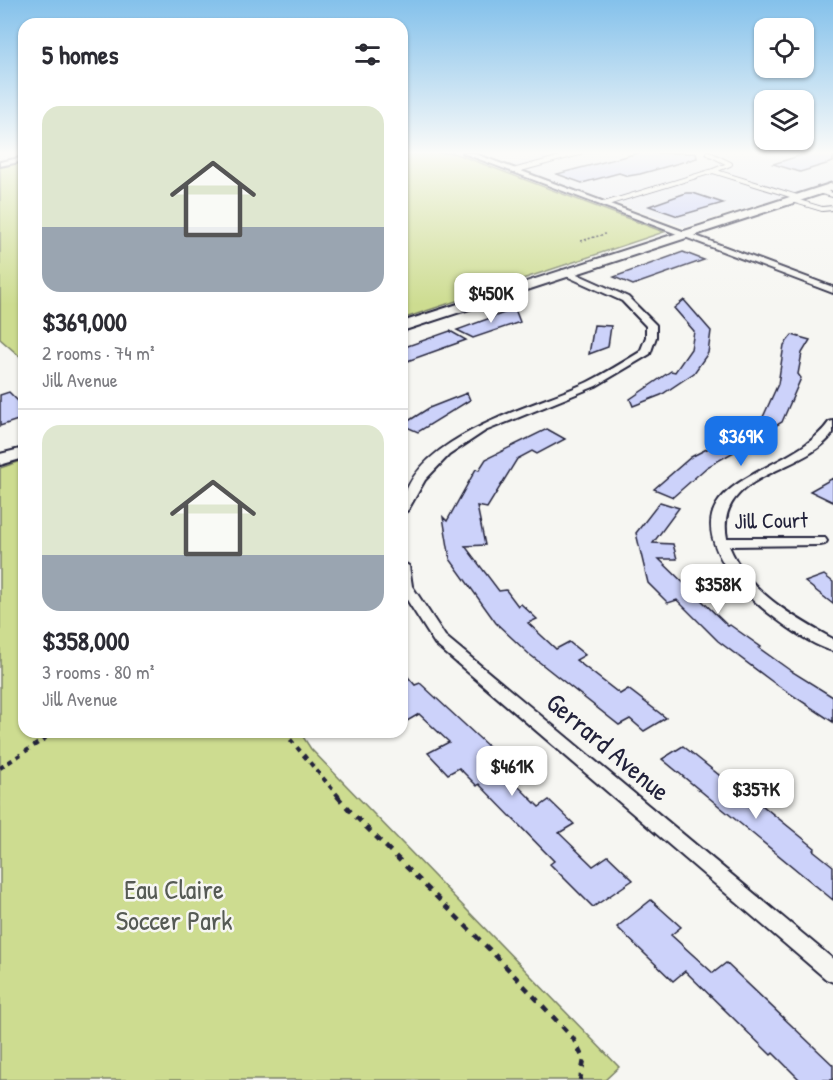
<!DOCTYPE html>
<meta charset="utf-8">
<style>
:root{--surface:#fff;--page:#f2f2f3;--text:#2b2b33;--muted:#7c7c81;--line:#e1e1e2;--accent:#1a73e8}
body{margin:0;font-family:"Patrick Hand",sans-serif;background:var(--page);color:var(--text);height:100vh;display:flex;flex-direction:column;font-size:22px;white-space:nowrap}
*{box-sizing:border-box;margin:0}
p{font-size:20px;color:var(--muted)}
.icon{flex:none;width:33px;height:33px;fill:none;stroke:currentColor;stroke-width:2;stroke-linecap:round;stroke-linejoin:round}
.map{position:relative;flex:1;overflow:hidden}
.details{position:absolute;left:18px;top:18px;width:390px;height:720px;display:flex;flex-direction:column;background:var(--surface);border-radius:18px;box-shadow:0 2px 4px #0004}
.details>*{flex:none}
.controls{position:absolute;left:754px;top:18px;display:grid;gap:12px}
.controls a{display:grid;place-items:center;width:60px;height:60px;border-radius:12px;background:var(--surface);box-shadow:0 2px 4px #0004;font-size:30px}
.price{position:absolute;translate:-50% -51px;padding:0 14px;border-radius:12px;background:#fff;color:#222;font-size:20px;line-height:39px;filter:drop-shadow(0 2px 3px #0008)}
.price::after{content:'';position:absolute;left:50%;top:36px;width:18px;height:14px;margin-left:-9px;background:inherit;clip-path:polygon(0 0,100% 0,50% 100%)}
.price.current{background:var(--accent);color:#fff}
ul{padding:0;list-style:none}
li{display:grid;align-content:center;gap:12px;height:318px;padding:0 24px}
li+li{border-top:2px solid var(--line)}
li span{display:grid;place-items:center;height:186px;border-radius:18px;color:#555}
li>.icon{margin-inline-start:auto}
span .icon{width:108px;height:108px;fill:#fffc;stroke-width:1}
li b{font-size:26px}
h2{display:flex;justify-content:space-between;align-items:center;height:72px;padding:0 24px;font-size:26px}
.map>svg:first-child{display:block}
</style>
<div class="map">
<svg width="833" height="1080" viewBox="0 0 833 1080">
<rect width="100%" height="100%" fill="#f6f6f2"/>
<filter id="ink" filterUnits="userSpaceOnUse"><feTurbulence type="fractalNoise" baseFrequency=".0167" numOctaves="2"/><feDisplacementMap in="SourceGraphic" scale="12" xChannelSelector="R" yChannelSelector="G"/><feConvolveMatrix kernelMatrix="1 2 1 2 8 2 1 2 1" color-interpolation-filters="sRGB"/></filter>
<g filter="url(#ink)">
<!-- built -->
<path fill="#e9ebf4" d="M551 153H795L833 164V181L685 227 507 165Z"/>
<!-- green -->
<path fill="#cddc90" stroke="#787f66" stroke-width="1.5" d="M402 153H454L664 232 402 319Z
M24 162V360L0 339V166Z
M24 460V732H300L311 749 619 1067 605 1080H0V468Z"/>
<!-- building -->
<path fill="#ccd2fa" stroke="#22223b" stroke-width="1.5" d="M638 153H696L697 158 640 174 628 176 619 173 582 183 557 174Z
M808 153H833V162L800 172 773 164Z
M686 193H693L723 203 678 216 649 206Z
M683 252 704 260 633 285 614 277Z
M684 300 711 331 708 353 694 373 661 395 633 406 630 399 671 371 675 372 691 349 694 331 674 308Z
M515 309 520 322 473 338 457 330Z
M594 325 611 326 608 347 589 354Z
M450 331 466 340 402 363V348Z
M792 335 810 340 802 353 798 374 801 378 782 422 755 438 757 439 707 467 673 497 654 489 691 457 748 428 746 427 763 417 778 384 784 345Z
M9 392 24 407V418L0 426V395Z
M467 393 470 400 418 432 402 425 429 408Z
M547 429 565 439 537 454 532 451 517 459 487 508 477 506 485 545 465 546 499 591 506 590 518 606 521 604 537 619 528 623 556 649 569 642 585 655 576 660 620 694 628 689 666 718 644 731 630 719 619 725 529 654 496 623 450 559 443 517 447 521 476 469 479 470 486 459Z
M833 478V502L810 491Z
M660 502 679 508 653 543 673 544 677 559H659L728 626 730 625 761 647 759 648 791 671 833 697V722L774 683 718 641 677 600 668 603 648 583 636 533Z
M824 575 833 582V604L805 582Z
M402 670 415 685 420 683 491 749 482 754 512 784 515 783 539 807 549 800 574 824 559 833 593 866 608 856 633 880 593 907 550 864 554 861 479 784 477 786 459 768 448 774 428 753 449 742 419 714 402 724Z
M683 746 749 799 752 797 815 848 813 850 833 866V900L662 759Z
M651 900 681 927 671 935 713 973 726 963 833 1065V1080H800L773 1053 771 1055 685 971 673 981 617 927Z"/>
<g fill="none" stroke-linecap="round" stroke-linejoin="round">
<defs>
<path id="lane" d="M708 153 730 164 713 171
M513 171 579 153
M818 191 833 195
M792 200 822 209 833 208
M604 204 713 171 797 197"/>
<path id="street" d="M463 153H473L833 287V293Z
M24 157V161L0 166V162Z
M562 270H568L628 297 656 325V337L650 354 596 386 485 431 449 455 425 480 408 510 402 514C402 438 533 408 588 382 606 373 623 362 640 352L646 337V326L622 301 562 274Z
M833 421V433C805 474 714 472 727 538H825L827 541 825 544 820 545 729 546C748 592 792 616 833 639V651C803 643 753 604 735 580 657 476 790 479 829 422Z
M402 562 409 566 412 586 445 636 833 959V982L826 979 435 644 402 592Z"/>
<path id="secondary" d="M833 183V190L402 331V322Z
M24 448V458L0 465V454Z"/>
</defs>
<!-- lane casing -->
<use href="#lane" stroke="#22223b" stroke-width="6"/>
<!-- street casing -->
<use href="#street" stroke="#22223b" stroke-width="4"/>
<!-- secondary casing -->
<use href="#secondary" stroke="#22223b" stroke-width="4"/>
<!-- path-far2 -->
<path stroke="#22223b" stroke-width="1.5" stroke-dasharray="2 2" stroke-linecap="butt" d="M581 241 605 234"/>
<!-- path-far1 -->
<path stroke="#22223b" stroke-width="4" stroke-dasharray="5 5" stroke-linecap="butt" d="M284 732 339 797
M0 768 55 732"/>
<!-- path -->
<path stroke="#22223b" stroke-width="4.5" stroke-dasharray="7 7" stroke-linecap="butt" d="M337 796 352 813 493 953 573 1038 584 1060 580 1080"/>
<!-- lane -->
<use href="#lane" stroke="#f6f6f2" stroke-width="4"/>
<!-- street -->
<use href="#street" fill="#f6f6f2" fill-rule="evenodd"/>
<!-- secondary -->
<use href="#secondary" fill="#f6f6f2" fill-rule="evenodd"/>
</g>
</g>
<!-- sky -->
<linearGradient id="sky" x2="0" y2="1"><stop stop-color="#84c1eb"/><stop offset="0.5" stop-color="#fbfbf9"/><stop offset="1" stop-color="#fbfbf9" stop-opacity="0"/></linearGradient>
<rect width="833" height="305" fill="url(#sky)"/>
<g text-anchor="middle" stroke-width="5" stroke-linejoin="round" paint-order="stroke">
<!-- street labels -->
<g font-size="22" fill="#22223b" stroke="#f6f6f2">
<text transform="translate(771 520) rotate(-1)" y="8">Jill Court</text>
</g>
<!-- near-street labels -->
<g font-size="27" fill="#22223b" stroke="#f6f6f2">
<text transform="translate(608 747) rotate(40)" y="9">Gerrard Avenue</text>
</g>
<!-- near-park labels -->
<g font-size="27" fill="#555a54" stroke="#f6f6f2">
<text x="174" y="899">Eau Claire<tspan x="174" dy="31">Soccer Park</tspan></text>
</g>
</g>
</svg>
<div class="controls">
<a><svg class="icon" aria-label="locate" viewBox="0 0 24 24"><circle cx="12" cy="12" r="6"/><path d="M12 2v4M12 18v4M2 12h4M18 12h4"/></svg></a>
<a><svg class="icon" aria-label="layers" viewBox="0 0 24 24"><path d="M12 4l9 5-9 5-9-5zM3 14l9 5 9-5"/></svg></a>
</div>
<b class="price" style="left:491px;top:324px">$450K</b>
<b class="price current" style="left:741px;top:467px">$369K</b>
<b class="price" style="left:718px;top:615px">$358K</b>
<b class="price" style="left:512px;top:797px">$461K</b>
<b class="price" style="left:756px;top:820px">$357K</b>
<section class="details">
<h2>5 homes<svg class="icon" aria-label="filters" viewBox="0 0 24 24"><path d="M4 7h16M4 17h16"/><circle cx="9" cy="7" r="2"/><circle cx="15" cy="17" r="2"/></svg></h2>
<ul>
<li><span style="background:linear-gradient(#dfe7d0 65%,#9aa5b1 0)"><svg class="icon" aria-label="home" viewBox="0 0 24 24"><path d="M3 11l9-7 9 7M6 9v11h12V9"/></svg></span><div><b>$369,000</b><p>2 rooms · 74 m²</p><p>Jill Avenue</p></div></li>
<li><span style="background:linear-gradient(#dfe7d0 70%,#9aa5b1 0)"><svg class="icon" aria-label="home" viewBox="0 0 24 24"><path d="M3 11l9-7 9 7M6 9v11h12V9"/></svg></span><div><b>$358,000</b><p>3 rooms · 80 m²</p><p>Jill Avenue</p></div></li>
</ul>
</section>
</div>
